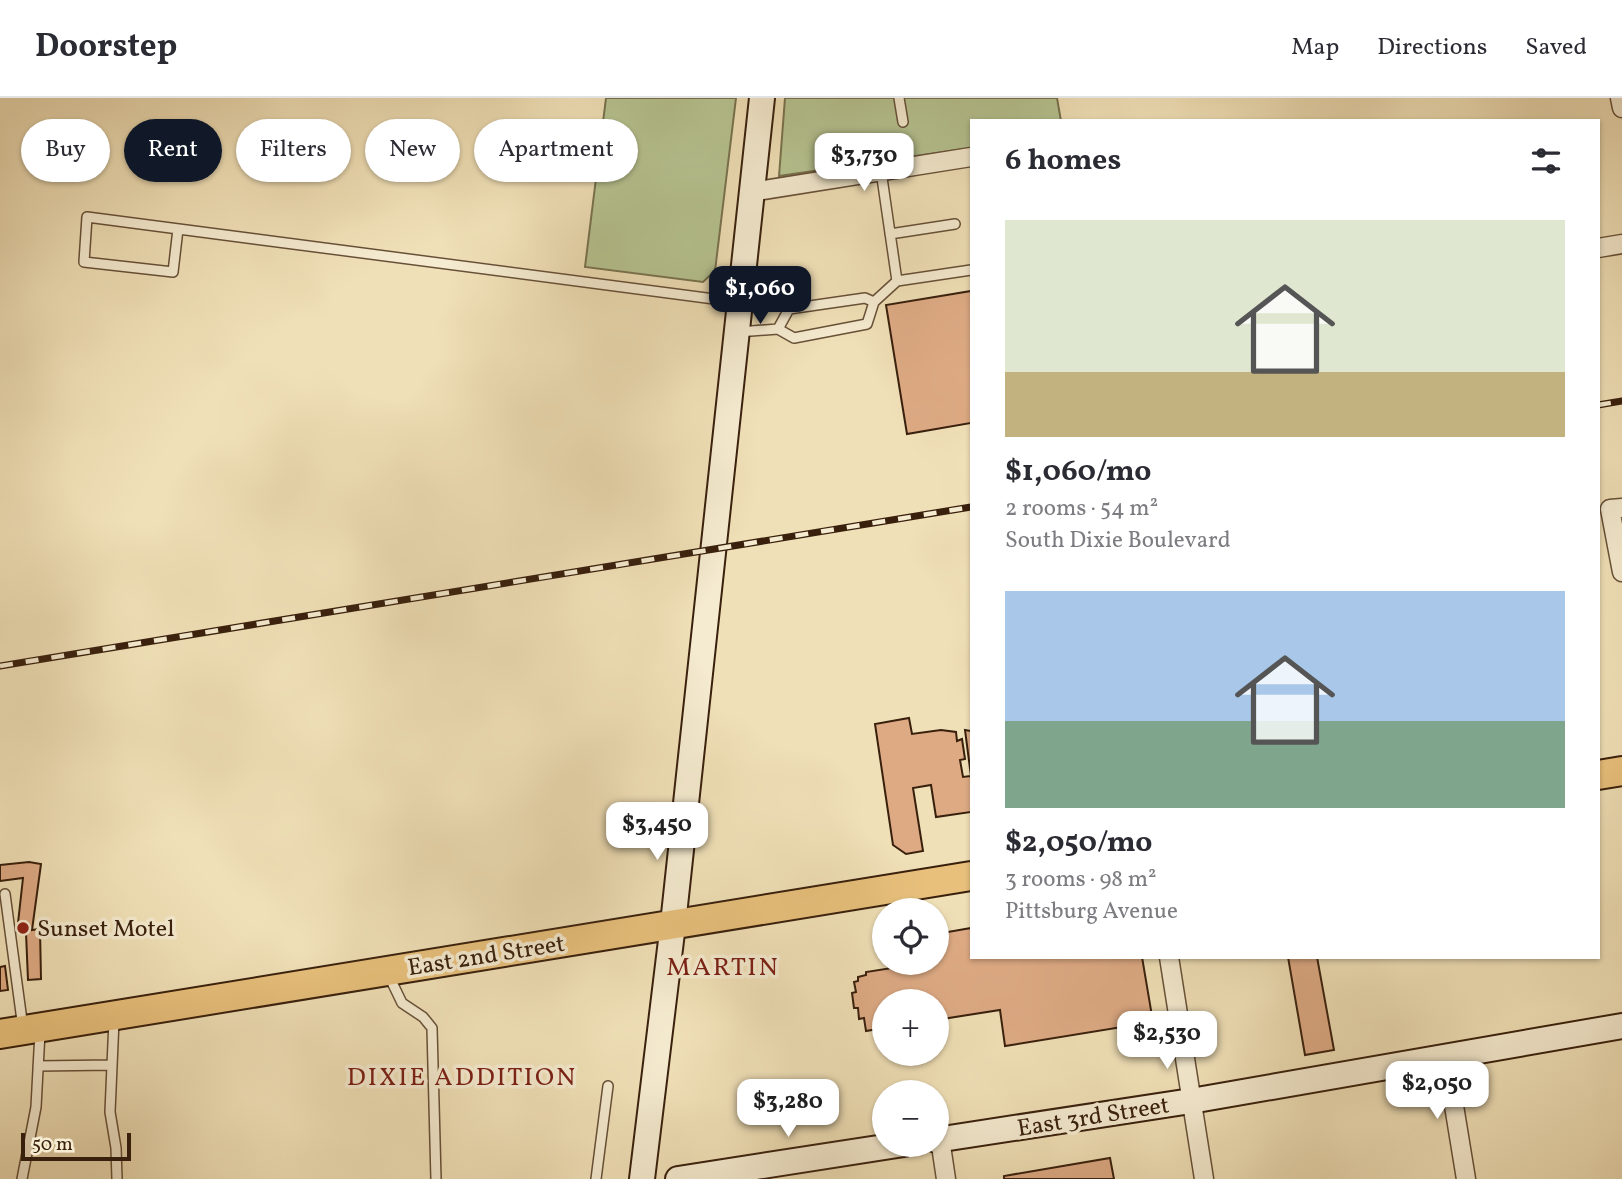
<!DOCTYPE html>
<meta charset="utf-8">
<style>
:root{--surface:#fff;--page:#f2f2f3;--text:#2b2b33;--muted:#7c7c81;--line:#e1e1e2;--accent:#111827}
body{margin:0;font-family:Vollkorn,serif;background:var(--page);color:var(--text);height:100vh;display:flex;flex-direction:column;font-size:26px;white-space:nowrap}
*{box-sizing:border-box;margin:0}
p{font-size:23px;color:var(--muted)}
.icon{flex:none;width:38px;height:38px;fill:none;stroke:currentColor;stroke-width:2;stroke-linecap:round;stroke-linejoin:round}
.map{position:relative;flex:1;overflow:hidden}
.drawer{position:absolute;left:970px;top:21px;width:630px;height:840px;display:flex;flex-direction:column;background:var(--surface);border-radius:0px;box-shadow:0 2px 5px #0004}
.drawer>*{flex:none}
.guide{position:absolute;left:21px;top:21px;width:665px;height:63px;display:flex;gap:14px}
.controls{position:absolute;left:872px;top:800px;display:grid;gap:14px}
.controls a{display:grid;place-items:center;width:77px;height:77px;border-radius:50%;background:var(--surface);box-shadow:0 2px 5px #0004;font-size:35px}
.scale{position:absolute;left:21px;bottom:18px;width:110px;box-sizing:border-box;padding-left:7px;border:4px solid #39200d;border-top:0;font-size:19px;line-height:24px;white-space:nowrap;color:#39200d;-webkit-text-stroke:5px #f5ebd0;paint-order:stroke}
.price{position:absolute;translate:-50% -60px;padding:0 16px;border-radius:14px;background:#fff;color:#222;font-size:23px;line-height:46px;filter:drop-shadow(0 2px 4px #0008)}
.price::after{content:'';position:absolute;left:50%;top:42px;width:21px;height:16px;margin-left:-10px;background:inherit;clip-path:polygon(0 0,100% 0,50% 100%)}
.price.selected{background:var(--accent);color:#fff}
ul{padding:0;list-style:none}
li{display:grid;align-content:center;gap:14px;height:371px;padding:0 35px}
li span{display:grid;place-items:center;height:217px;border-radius:0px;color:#555}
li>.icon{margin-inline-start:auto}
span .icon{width:126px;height:126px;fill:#fffc;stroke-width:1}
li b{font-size:30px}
h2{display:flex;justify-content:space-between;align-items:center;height:84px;padding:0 35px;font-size:30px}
.chip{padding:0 24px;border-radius:32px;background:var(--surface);box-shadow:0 2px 5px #0004;font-size:24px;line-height:63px}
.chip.selected{background:var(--accent);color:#fff}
header{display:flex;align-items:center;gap:42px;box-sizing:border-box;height:98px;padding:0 35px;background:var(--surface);border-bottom:2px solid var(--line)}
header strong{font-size:33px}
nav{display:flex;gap:38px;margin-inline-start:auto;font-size:24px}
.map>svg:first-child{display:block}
</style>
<header>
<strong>Doorstep</strong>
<nav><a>Map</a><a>Directions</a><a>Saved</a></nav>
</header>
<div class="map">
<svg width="1622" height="1081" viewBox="0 0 1622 1081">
<rect width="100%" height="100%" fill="#f0e0b7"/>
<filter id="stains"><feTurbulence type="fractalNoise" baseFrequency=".00286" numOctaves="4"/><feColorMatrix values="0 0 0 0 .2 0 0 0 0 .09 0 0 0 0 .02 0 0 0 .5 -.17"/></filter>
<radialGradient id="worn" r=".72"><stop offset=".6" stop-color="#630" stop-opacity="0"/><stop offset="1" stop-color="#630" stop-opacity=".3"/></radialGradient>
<!-- green -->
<path fill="#b6c391" stroke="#78724f" stroke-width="2" d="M606 0H736L715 173 703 184 585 169Z
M785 0H1057L1061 23H971V50L779 78Z"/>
<!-- building -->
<path fill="#ddaa84" stroke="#39200d" stroke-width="2" d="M971 193V325L907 336 886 207Z
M909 620 912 636 941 632 956 634 957 643 962 641 965 661 960 662 963 679 971 678 965 632 971 633V714L936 719 931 687 913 690 923 753 906 756 893 747 875 626Z
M29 764 41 766 32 832 40 831 41 881 28 882 26 835 17 834 23 780 0 783V767Z
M971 830V859H1142L1153 924 1005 948 1000 912 936 922V903H884V930L866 933 864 920 859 921 858 910H854L852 895 856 894 854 884 858 883V879L866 877V874L911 867 910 864H936V836Z
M1288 859H1317L1334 952 1305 957Z
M5 868 8 892 0 893V869Z
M1110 1060 1114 1081H1004V1078Z"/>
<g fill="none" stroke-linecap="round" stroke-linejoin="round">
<defs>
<path id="lane" d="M899 0 903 24
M881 73 897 183 971 172
M178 131 173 174 84 164 87 119 737 204
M890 136 955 126
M874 204 865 200 789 211 778 231 794 240 867 226 874 204 897 183
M738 234 778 231
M5 796 23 930
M389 878 402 905 423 919 432 930 436 1081
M114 922 110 1014 116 1050 117 1081
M38 968 112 967
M22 1081 36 1009 40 934
M596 1081 608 988"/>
<path id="street" d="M1620 0 1622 10
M751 94 971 59
M1598 150 1622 146
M1622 410 1610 411 1622 474
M1169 859 1204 1081
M1446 959 1466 1081
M940 1041 946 1081"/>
<path id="secondary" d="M936 1042 1191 1003 1622 928
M642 1081 673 826 762 0
M678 1081 904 1046"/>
<path id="primary" d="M1598 677 1622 673
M0 936 971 778"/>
</defs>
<!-- lane casing -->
<use href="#lane" stroke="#675038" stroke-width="12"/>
<!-- street casing -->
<use href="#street" stroke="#675038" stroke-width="21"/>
<!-- secondary casing -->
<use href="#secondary" stroke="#39200d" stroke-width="28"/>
<!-- primary casing -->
<use href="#primary" stroke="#39200d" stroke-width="32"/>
<!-- lane -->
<use href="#lane" stroke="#f5ebd0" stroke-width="9"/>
<!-- street -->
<use href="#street" stroke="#f5ebd0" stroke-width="18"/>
<!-- secondary -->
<use href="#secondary" stroke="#f5ebd0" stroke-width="24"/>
<!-- primary -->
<use href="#primary" stroke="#e8c07c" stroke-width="28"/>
<defs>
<path id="rail" d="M1598 307 1622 303
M0 568 971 409"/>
</defs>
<!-- rail casing -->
<use href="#rail" stroke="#39200d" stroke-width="7"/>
<!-- rail -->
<use href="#rail" stroke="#f5ebd0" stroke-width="4.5" stroke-dasharray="13" stroke-linecap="butt"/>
</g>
<!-- markers -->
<circle fill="#8f2418" stroke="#f5ebd0" stroke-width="2.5" cx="23" cy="830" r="7"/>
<g text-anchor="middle" stroke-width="7" stroke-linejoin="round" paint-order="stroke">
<!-- poi labels -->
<g font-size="24" fill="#39200d" stroke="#f5ebd0" text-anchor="start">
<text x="37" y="838">Sunset Motel</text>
</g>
<!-- street labels -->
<g font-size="24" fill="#39200d" stroke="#f5ebd0">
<text transform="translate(486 857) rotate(-9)" y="8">East 2nd Street</text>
<text transform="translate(1093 1018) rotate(-9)" y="8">East 3rd Street</text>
</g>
<!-- neighbourhood labels -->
<g font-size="26" letter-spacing="2" fill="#7a1f14" stroke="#f5ebd0">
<text x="723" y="877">MARTIN</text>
<text x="462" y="987">DIXIE ADDITION</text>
</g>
</g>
<rect width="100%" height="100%" filter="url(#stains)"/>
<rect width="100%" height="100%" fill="url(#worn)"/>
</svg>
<div class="controls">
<a><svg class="icon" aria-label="locate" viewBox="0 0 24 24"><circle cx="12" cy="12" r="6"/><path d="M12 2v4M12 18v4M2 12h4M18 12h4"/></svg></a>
<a>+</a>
<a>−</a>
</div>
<div class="scale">50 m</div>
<b class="price" style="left:864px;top:95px">$3,730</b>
<b class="price selected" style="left:760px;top:228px">$1,060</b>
<b class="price" style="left:657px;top:764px">$3,450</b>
<b class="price" style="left:1167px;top:973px">$2,530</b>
<b class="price" style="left:1437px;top:1023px">$2,050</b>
<b class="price" style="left:788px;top:1041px">$3,280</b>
<div class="guide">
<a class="chip">Buy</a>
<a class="chip selected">Rent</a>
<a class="chip">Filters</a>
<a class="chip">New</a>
<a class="chip">Apartment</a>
</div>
<section class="drawer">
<h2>6 homes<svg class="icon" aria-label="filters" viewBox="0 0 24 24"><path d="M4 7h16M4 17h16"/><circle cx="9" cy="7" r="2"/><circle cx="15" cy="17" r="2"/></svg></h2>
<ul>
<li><span style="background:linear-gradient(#dfe7d0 70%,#c2b280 0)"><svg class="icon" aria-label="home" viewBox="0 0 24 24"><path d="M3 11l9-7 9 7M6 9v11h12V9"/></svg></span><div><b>$1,060/mo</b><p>2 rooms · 54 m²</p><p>South Dixie Boulevard</p></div></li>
<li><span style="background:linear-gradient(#a9c7e8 60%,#7fa58c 0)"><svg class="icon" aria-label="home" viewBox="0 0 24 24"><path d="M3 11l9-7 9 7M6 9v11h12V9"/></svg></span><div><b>$2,050/mo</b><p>3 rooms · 98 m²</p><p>Pittsburg Avenue</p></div></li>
</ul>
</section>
</div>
